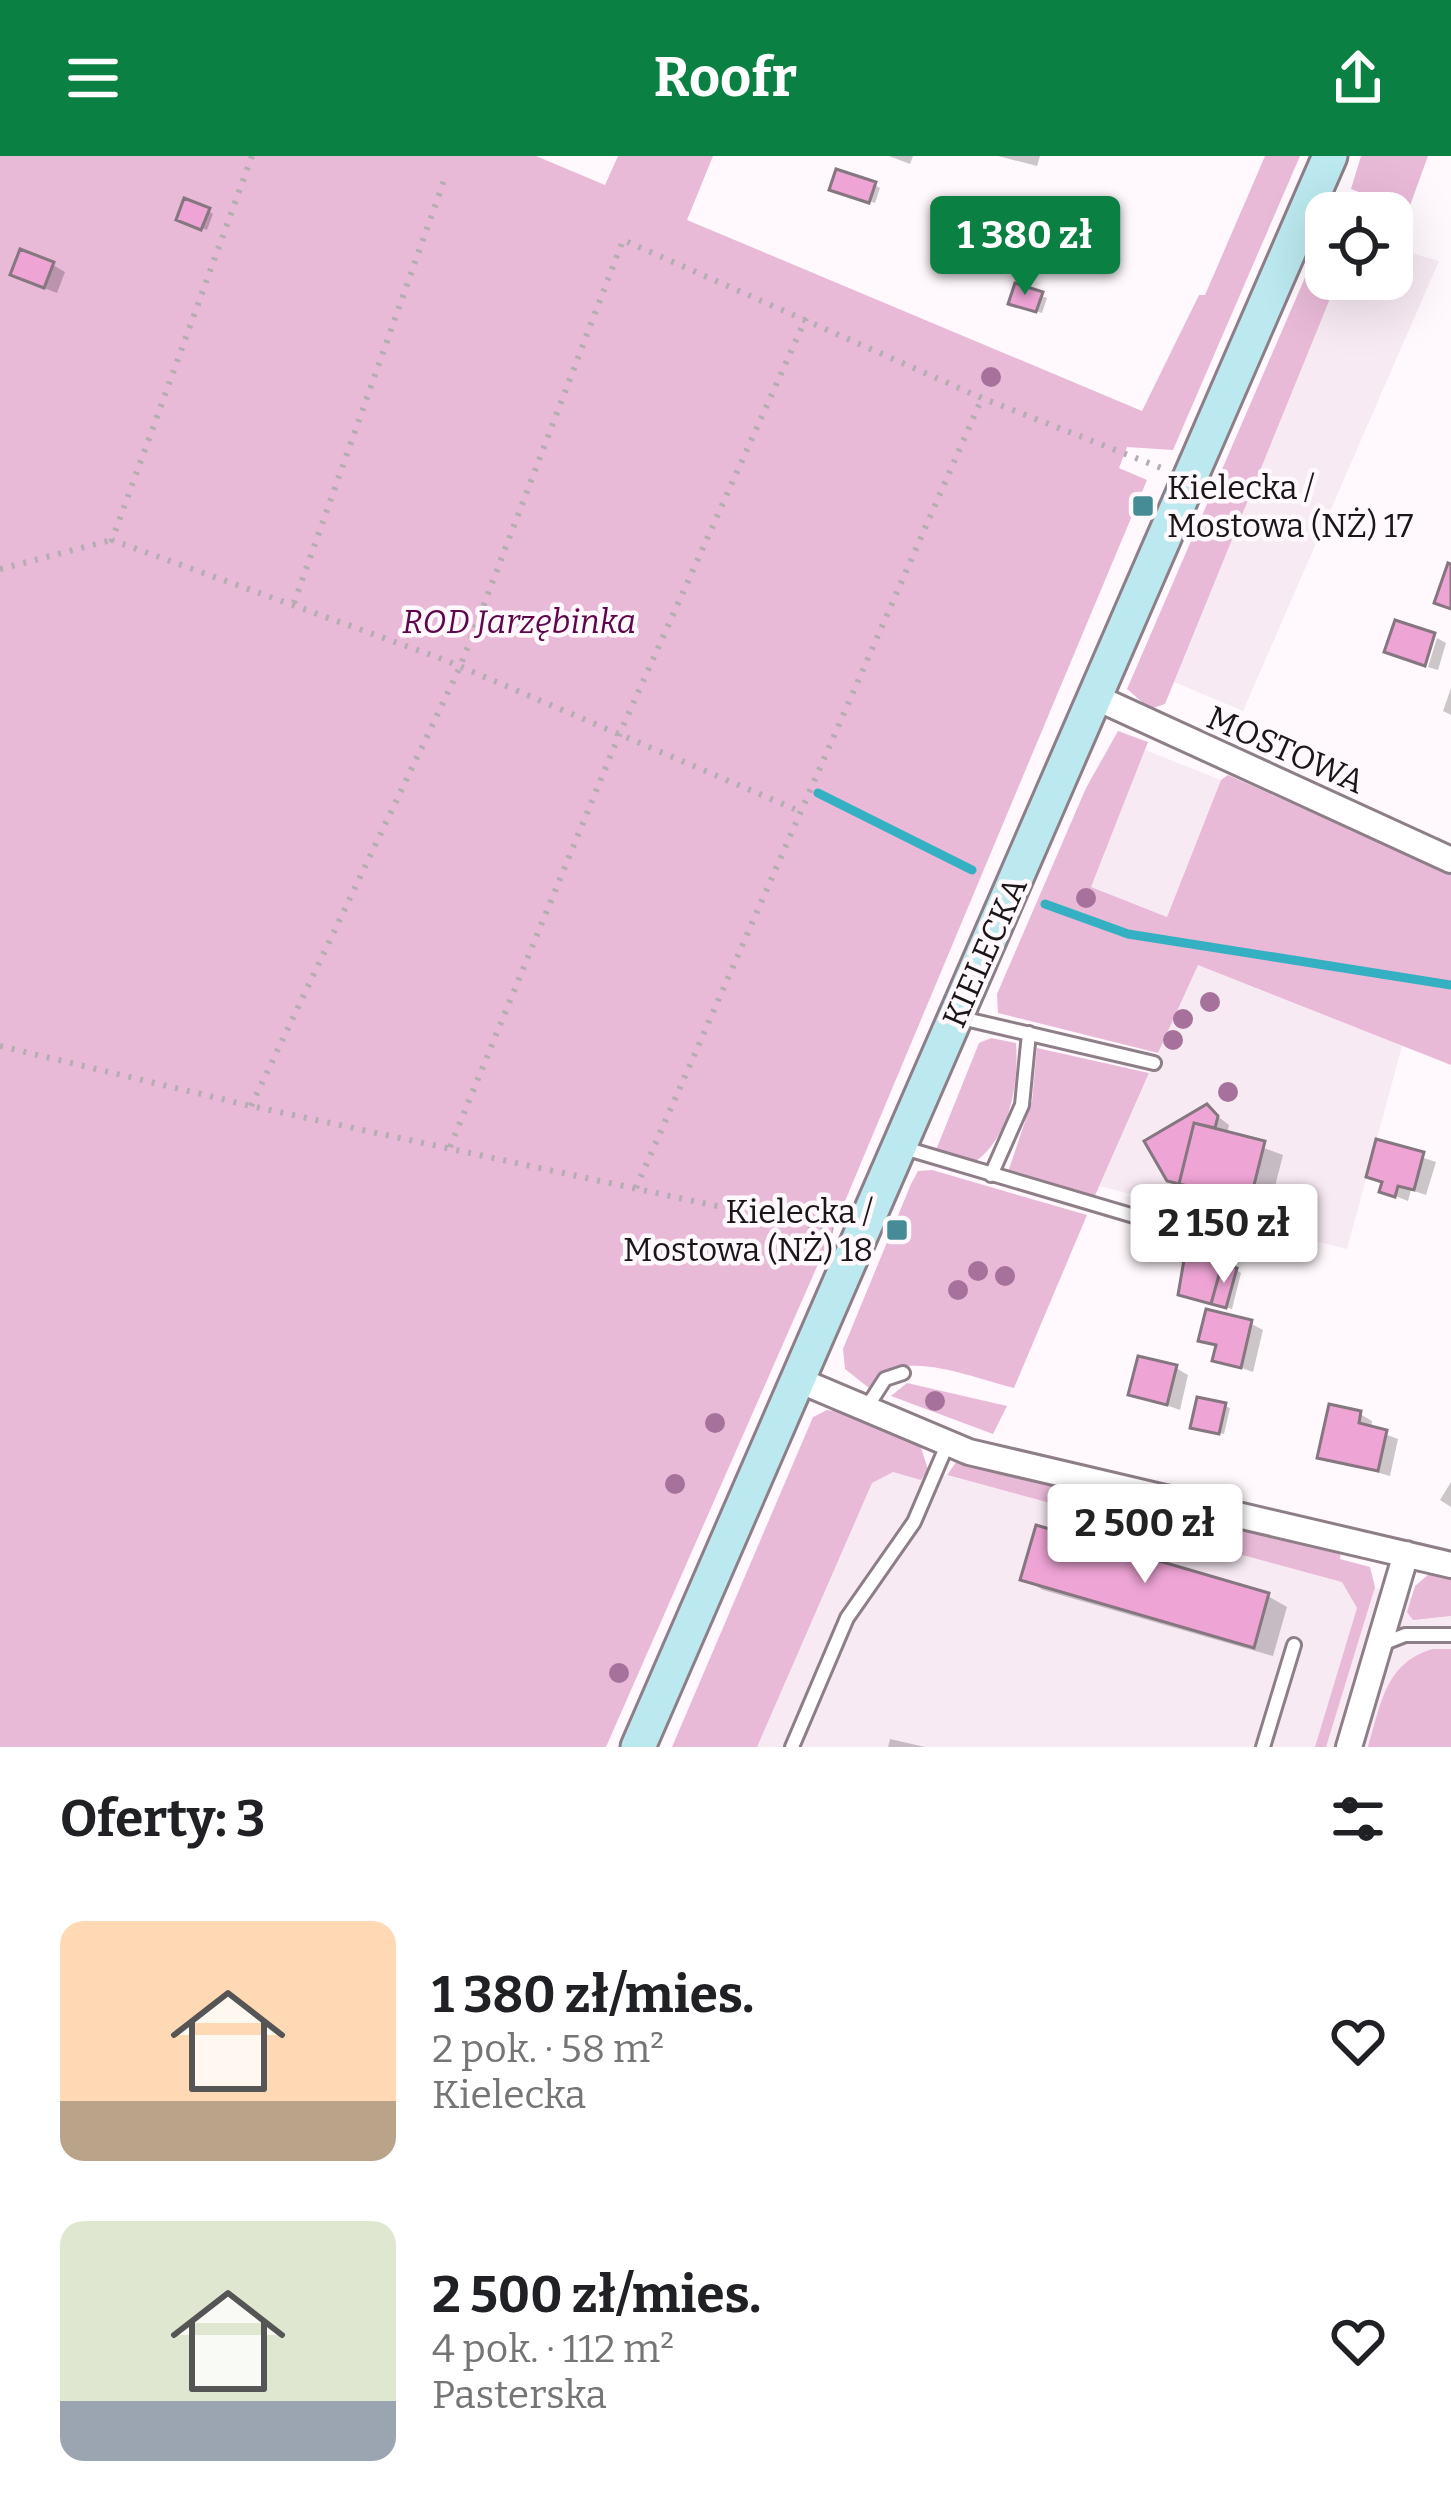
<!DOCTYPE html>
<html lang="pl">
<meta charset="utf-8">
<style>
:root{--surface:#fff;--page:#f6f6f6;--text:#202124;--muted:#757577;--accent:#0b8043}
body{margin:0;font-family:Bitter,serif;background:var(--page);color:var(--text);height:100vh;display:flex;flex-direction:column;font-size:45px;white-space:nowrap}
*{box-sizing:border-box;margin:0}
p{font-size:39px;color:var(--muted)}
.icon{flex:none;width:66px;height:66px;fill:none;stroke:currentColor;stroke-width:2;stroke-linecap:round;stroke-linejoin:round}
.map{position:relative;height:1591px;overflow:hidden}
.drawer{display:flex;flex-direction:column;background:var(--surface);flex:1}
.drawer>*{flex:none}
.tools{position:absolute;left:1305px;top:36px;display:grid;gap:24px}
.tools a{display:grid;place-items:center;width:108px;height:108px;border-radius:24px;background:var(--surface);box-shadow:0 12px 48px #0002;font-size:60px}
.price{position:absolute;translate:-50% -102px;padding:0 27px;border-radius:12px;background:#fff;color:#222;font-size:39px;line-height:78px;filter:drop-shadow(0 3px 6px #0008)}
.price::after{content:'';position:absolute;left:50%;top:72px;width:36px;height:27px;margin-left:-18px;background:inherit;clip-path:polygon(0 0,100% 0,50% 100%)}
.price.current{background:var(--accent);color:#fff}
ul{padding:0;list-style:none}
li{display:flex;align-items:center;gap:36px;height:300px;padding:0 60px}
li span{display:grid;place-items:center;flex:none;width:336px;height:240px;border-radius:24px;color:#555}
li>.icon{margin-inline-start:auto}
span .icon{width:144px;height:144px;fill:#fffc;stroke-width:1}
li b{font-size:51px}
h2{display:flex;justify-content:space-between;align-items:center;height:144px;padding:0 60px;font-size:51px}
header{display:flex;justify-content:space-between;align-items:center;height:156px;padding:0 60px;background:var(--accent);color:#fff;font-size:54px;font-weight:700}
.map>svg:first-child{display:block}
</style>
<header><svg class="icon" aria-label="menu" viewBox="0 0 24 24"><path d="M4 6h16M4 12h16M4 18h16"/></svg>Roofr<svg class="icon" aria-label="share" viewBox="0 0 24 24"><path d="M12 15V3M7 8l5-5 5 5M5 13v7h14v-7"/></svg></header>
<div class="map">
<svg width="1451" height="1591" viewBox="0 0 1451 1591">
<rect width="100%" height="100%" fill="#fff8fc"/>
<!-- built -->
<path fill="#f8eaf3" d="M1392 91 1439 105 1243 555 1172 525 1338 123H1392Z
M1145 594 1221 624 1167 761 1090 731Z
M1198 808 1414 846 1347 1093 1099 1030Z
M892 1305 1451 1452V1591H745L863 1320Z"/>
<!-- green -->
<path fill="#e9bad8" d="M0 0H536L605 29 618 0H713L687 64 1142 255 1199 139H1205L1265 0H1300L1173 294 1127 291 1119 312 1147 324 830 1081 606 1591H0Z
M1361 0H1428L1408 55 1351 33Z
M1326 73V123H1338L1165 548 1150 553 1127 533Z
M1118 575 1148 586 1091 731 1167 761 1221 624 1228 619 1451 718V909L1198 809 1158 897 998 857 997 838 1086 632Z
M991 882 1016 887C1019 927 1010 981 976 1005L936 994 979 887Z
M1037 892 1149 917 1093 1044 1008 1016 1032 945Z
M932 1014 1087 1059 1014 1232C974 1223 895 1187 869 1232L845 1213 843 1193 911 1028 918 1015Z
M907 1227 1007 1250 993 1278 891 1240Z
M827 1254 847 1257 920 1288 928 1314 921 1324 893 1316 872 1327 757 1591H672L813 1261Z
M959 1302 1341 1394 1340 1403 1370 1411 1375 1431 1326 1591H1315L1357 1452 1342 1426 947 1319Z
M1429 1418 1451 1421V1460L1413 1464 1407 1456 1415 1430Z
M1433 1493H1451V1591H1368C1381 1549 1385 1506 1433 1493Z"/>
<!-- shadow -->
<path fill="#0003" d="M889 0H913L910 8Z
M998 0H1040L1037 10Z
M875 29 880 32 875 47 838 35Z
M208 55 213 58 207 74 184 65Z
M53 109 65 116 57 137 26 125Z
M1017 131 1047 142 1042 157 1017 149Z
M1437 482 1446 487 1438 514 1428 511Z
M1451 532V559L1443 555Z
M1207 952 1229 969 1227 978 1283 999 1269 1054 1201 1037 1169 1023 1148 986Z
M1379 987 1436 1006 1426 1039 1411 1034 1408 1045 1382 1035 1384 1028 1369 1020Z
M1236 1114 1241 1117 1232 1153 1181 1138Z
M1250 1167 1263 1174 1253 1216 1216 1203 1219 1191 1202 1183Z
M1176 1212 1188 1219 1180 1254 1132 1237Z
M1225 1250 1230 1252 1224 1278 1198 1273Z
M1360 1258 1372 1265 1371 1273 1398 1283 1390 1320 1320 1300Z
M1451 1326V1351L1440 1344Z
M1024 1423 1268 1440 1287 1451 1273 1500 1043 1434Z
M890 1583 925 1591H888Z"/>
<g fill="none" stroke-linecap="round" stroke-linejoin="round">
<!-- stream -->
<path stroke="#35b0c2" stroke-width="9" d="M818 637 972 714
M1045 748 1128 778 1451 829"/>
</g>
<!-- building -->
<path fill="#eea4d5" stroke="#85767f" stroke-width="3" d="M836 13 876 26 869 47 829 34Z
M184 42 210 52 201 74 176 64Z
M20 93 54 106 44 132 10 119Z
M1015 127 1043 136 1036 156 1008 148Z
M1448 407 1451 408V453L1434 447Z
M1395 464 1435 477 1425 510 1384 496Z
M1207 948 1218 960 1215 972 1194 967 1179 1028 1167 1025 1144 985Z
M1194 967 1265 985 1250 1045 1179 1028Z
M1376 983 1424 996 1414 1034 1398 1030 1395 1041 1379 1036 1382 1026 1366 1021Z
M1185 1098 1222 1108 1211 1148 1178 1139Z
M1222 1108 1237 1112 1226 1152 1211 1148Z
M1206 1153 1252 1164 1241 1212 1212 1205 1216 1189 1198 1185Z
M1138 1200 1177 1209 1167 1249 1128 1239Z
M1197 1241 1226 1247 1219 1278 1190 1272Z
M1329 1248 1361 1255 1359 1267 1387 1274 1378 1315 1317 1302Z
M1036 1369 1269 1437 1254 1492 1020 1424Z"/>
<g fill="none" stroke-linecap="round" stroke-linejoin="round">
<defs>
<path id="service" d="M957 861 1154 907
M901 991 1222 1086
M991 1019 1022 949 1029 877
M867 1251 885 1223 903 1217
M1382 1488 1405 1479H1451
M792 1591 847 1462 914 1366 947 1289
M1263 1591 1294 1489"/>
<path id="minor" d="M1095 541 1451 704
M796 1223 969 1296 1451 1409
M1349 1591 1406 1398"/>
<path id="secondary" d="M638 1591 1330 0"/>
</defs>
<!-- service casing -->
<use href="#service" stroke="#8d7e87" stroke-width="18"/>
<!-- minor casing -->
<use href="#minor" stroke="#8d7e87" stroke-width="30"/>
<!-- secondary casing -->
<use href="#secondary" stroke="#8d7e87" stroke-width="39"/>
<!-- path -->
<path stroke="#b4adb1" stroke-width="6" stroke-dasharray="3 9" stroke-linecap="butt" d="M252 0 112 384 445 504 797 654
M0 413 112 384
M294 447 446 19
M0 890 251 950 833 1075
M251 950 460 511 623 84 982 242 1164 313
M450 991 619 579 806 162
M636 1032 982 242"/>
<!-- service -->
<use href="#service" stroke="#fff" stroke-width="12"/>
<!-- minor -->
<use href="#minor" stroke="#fff" stroke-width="24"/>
<!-- secondary -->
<use href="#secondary" stroke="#bbe9ef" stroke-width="33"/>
</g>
<!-- trees -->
<g fill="#a6729b">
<circle cx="991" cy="221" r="10"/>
<circle cx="1086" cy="742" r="10"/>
<circle cx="1210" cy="846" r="10"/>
<circle cx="1183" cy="863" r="10"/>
<circle cx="1173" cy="884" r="10"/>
<circle cx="1228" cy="936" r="10"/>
<circle cx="978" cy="1115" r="10"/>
<circle cx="1005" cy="1120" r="10"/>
<circle cx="958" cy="1134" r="10"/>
<circle cx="935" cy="1245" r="10"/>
<circle cx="715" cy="1267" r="10"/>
<circle cx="675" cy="1328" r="10"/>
<circle cx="619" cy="1517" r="10"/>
</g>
<!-- markers -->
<g fill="#468c97" stroke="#fff8fc" stroke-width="4.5">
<rect x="1131" y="338" width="24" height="24" rx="6"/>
<rect x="885" y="1062" width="24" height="24" rx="6"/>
</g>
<g text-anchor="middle" stroke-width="9" stroke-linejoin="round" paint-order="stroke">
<!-- poi labels -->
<g font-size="33" fill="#1c1619" stroke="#fff8fc" text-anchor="start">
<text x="1167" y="343">Kielecka /<tspan x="1167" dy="38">Mostowa (NŻ) 17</tspan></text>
<text x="873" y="1067" text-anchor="end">Kielecka /<tspan x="873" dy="38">Mostowa (NŻ) 18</tspan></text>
</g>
<!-- park labels -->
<g font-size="33" font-style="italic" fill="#5e054b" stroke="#fff8fc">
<text x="519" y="477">ROD Jarzębinka</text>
</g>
<!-- street labels -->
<g font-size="33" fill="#1c1619" stroke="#fff8fc">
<text transform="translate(1286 593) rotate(24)" y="12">MOSTOWA</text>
<text transform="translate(984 796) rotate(-66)" y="12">KIELECKA</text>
</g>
</g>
</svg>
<div class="tools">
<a><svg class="icon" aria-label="locate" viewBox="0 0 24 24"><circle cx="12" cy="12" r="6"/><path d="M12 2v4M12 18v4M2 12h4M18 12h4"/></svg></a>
</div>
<b class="price current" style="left:1025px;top:142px">1 380 zł</b>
<b class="price" style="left:1224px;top:1130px">2 150 zł</b>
<b class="price" style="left:1145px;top:1430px">2 500 zł</b>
</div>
<section class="drawer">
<h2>Oferty: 3<svg class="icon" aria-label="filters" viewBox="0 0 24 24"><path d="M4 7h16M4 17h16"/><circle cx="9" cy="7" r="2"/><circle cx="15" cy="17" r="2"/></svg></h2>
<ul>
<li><span style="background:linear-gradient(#ffd9b3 75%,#b9a48a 0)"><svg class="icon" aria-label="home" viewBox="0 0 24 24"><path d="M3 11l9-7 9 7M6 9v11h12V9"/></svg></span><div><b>1 380 zł/mies.</b><p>2 pok. · 58 m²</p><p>Kielecka</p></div><svg class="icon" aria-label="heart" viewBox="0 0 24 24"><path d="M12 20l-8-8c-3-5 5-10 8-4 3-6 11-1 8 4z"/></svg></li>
<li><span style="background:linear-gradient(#dfe7d0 75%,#9aa5b1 0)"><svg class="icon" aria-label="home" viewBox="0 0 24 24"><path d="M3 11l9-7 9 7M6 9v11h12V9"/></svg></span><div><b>2 500 zł/mies.</b><p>4 pok. · 112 m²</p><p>Pasterska</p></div><svg class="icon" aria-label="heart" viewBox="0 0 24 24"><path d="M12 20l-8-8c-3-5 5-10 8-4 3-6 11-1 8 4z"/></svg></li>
</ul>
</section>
